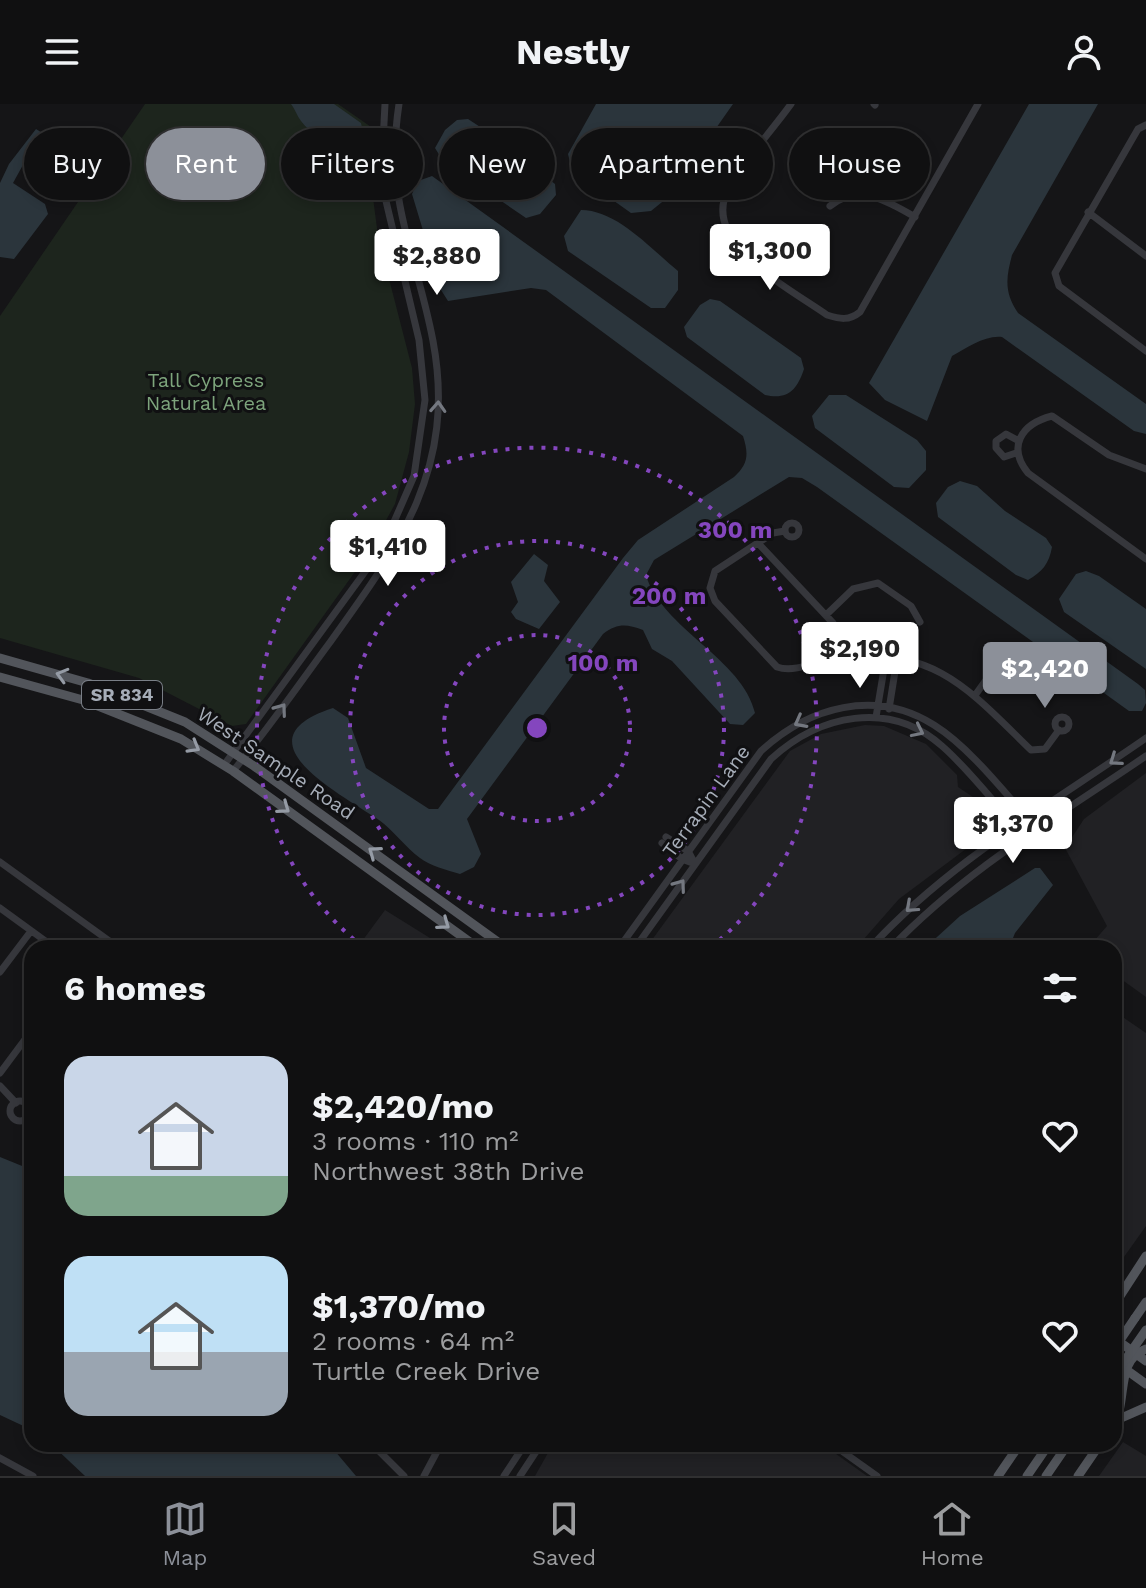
<!DOCTYPE html>
<meta charset="utf-8">
<style>
:root{--surface:#101011;--page:#19191a;--text:#f1f3f6;--muted:#9c9d9f;--line:#303031;--accent:#8c9099}
body{margin:0;font-family:"Work Sans",sans-serif;background:var(--page);color:var(--text);height:100vh;display:flex;flex-direction:column;font-size:30px;white-space:nowrap}
*{box-sizing:border-box;margin:0}
p{font-size:26px;color:var(--muted)}
.icon{flex:none;width:44px;height:44px;fill:none;stroke:currentColor;stroke-width:2;stroke-linecap:round;stroke-linejoin:round}
.map{position:relative;flex:1;overflow:hidden}
.side{position:absolute;left:24px;top:836px;width:1098px;height:512px;display:flex;flex-direction:column;background:var(--surface);border-radius:24px;box-shadow:0 4px 12px #0003,0 0 0 2px var(--line)}
.side>*{flex:none}
.banner{position:absolute;left:24px;top:24px;width:1098px;height:72px;display:flex;gap:16px}
.price{position:absolute;translate:-50% -68px;padding:0 18px;border-radius:8px;background:#fff;color:#222;font-size:26px;line-height:52px;filter:drop-shadow(0 2px 4px #0008)}
.price::after{content:'';position:absolute;left:50%;top:48px;width:24px;height:18px;margin-left:-12px;background:inherit;clip-path:polygon(0 0,100% 0,50% 100%)}
.price.current{background:var(--accent);color:#fff}
ul{padding:0;list-style:none}
li{display:flex;align-items:center;gap:24px;height:200px;padding:0 40px}
li span{display:grid;place-items:center;flex:none;width:224px;height:160px;border-radius:24px;color:#555}
li>.icon{margin-inline-start:auto}
span .icon{width:96px;height:96px;fill:#fffc;stroke-width:1}
li b{font-size:34px}
h2{display:flex;justify-content:space-between;align-items:center;height:96px;padding:0 40px;font-size:34px}
.chip{padding:0 28px;border-radius:36px;background:var(--surface);box-shadow:0 4px 12px #0003,0 0 0 2px var(--line);font-size:28px;line-height:72px}
.chip.current{background:var(--accent);color:#fff}
header{display:flex;justify-content:space-between;align-items:center;height:104px;padding:0 40px;background:var(--surface);font-size:36px;font-weight:700}
.menu{display:flex;justify-content:space-around;align-items:center;height:112px;border-top:2px solid var(--line);background:var(--surface);font-size:22px;color:var(--muted)}
.menu a{display:grid;justify-items:center;gap:4px}
.menu .current{color:var(--accent)}
.map>svg:first-child{display:block}
</style>
<header><svg class="icon" aria-label="menu" viewBox="0 0 24 24"><path d="M4 6h16M4 12h16M4 18h16"/></svg>Nestly<svg class="icon" aria-label="person" viewBox="0 0 24 24"><circle cx="12" cy="8" r="4"/><path d="M4 21q1-7 8-7t8 7"/></svg></header>
<div class="map">
<svg width="1146" height="1372" viewBox="0 0 1146 1372">
<rect width="100%" height="100%" fill="#151517"/>
<!-- built -->
<path fill="#212124" d="M865 621 884 622 926 640 957 671 958 683 991 705 994 724 899 795 856 844H646L790 647 821 630Z
M1146 669V893L1114 870V844H1088L1107 822 1065 744 1084 715Z
M385 806 446 844H357Z
M1114 907 1146 929V1122L1114 1167Z
M1123 1338 1146 1352V1372H1099Z
M553 1340H822L867 1372H535Z"/>
<!-- green -->
<path fill="#1d251d" d="M145 0H338L374 25 372 86 378 132 412 264 415 300 409 348 395 400 367 451 246 620 232 622 139 574 0 534V212Z"/>
<!-- water -->
<path fill="#2b353c" d="M291 0H334L361 19 364 33C348 47 312 33 301 17 297 12 295 5 291 0Z
M596 0H733L667 94 651 107 631 109 572 67 568 50Z
M1029 0H1098L1012 151C1006 174 1004 188 1018 209L1146 300V330L1134 327 1002 233C985 231 967 244 952 252L927 317 885 296 869 279Z
M468 15 494 32 555 80 556 91 540 110 526 114 443 57 435 44 445 26 457 16Z
M36 25 71 47 81 59 73 71 37 47 29 50 13 79 45 100 48 110 14 155 0 153V79L9 60Z
M432 72 1138 580 1145 586 1146 599 1142 607H1129L817 383 802 374 789 373 654 456 646 471C661 524 743 555 755 609L743 621 730 620 672 557 652 545 643 526C626 520 618 519 603 530L467 715 481 750 474 763 460 770C447 766 430 762 420 754 405 743 394 727 379 716 341 690 234 636 333 604L348 614 366 664 429 705H438L623 454 638 436 734 373C748 360 749 351 743 332L546 186 531 184 448 197 441 186 412 90 418 77Z
M581 106C617 106 651 145 678 167V186L665 204H651L568 147 564 132Z
M710 195 720 197 801 254 804 265C797 286 788 296 765 291L687 233 684 223 700 201Z
M829 291H846L917 336 926 347V366L909 384 894 383 815 324 812 312Z
M960 377 977 382 1005 407 1046 434 1052 443C1049 460 1042 468 1028 476L1016 471 938 413 936 399 948 383Z
M534 450 548 461 544 477 560 498 539 525 516 515 511 508 518 498 511 478Z
M1086 467 1099 472 1146 505V565L1064 508 1059 495 1076 470Z
M1035 764H1040L1053 781 1015 829 1009 844H925L960 812Z
M0 1053 32 1066V1326L0 1311Z
M51 1340H329L356 1372H85Z"/>
<g fill="none" stroke-linecap="round" stroke-linejoin="round">
<!-- minor -->
<path stroke="#36373c" stroke-width="7" d="M791 0C771 28 744 56 728 86 700 139 792 186 827 211 840 215 849 217 860 208L978 0
M874 0 875 1
M1146 21 1138 25 1055 169 1059 182 1146 247
M830 102C857 79 888 97 915 113
M1088 108 1146 152
M1016 349 1004 353 996 344V337L1006 330 1017 336
M1146 365 1109 351 1052 312C1021 320 1007 343 1028 369L1146 455
M785 426a7 7 0 1 1 14 0a7 7 0 1 1-14 0Z
M785 427 773 429 715 467 710 484 715 497 777 563C797 570 822 554 842 552 937 544 970 587 1031 646L1045 645 1059 626
M758 439 833 519 839 532 840 552
M826 511 853 485 878 479 911 502 920 518
M976 590 991 569
M889 605 897 555
M876 613 886 553
M1055 620a7 7 0 1 1 14 0a7 7 0 1 1-14 0Z
M224 661 383 443 414 372 425 296 419 236 381 76 385 0
M233 667C267 627 297 583 328 541 398 444 457 365 433 237 416 147 384 98 399 0
M666 733 688 747 695 760
M662 739 682 755 695 760
M0 758 119 844
M0 804 55 844
M619 844 761 647C809 603 875 584 934 621 971 644 1008 693 1038 726
M635 844 771 655C819 611 889 595 942 642 973 669 997 704 1026 733
M870 844C949 758 1051 700 1146 634
M891 844C964 767 1058 712 1146 652
M0 868 31 827
M0 969 32 926
M0 982 16 999
M10 1007a10 10 0 1 1 20 0a10 10 0 1 1-20 0Z
M372 1340 404 1372
M832 1340 877 1372
M0 1354 33 1372
M424 1372 441 1340
M504 1372 525 1340
M520 1372 541 1340"/>
<!-- major -->
<path stroke="#52555b" stroke-width="9" d="M0 554 88 579 185 618 254 662 506 844
M0 573 83 596 181 635 233 667 478 844
M1135 1214 1146 1198
M1114 1234 1146 1257
M1114 1236 1118 1195 1146 1152
M1114 1257 1146 1280
M1119 1315 1146 1303
M1114 1320C1128 1295 1115 1256 1146 1245
M998 1372 1020 1340
M1027 1372 1049 1340
M1046 1372 1068 1340
M1078 1372 1100 1340"/>
<!-- major-bridge -->
<path stroke="#52555b" stroke-width="9" d="M1114 1245 1135 1214
M1114 1272 1146 1226"/>
</g>
<!-- one-way arrows -->
<defs><path id="oneway-chevron" d="M-2-3.5L2.5 0L-2 3.5" fill="none" stroke-width="1.6" stroke-linecap="round" stroke-linejoin="round" transform="scale(2)"/></defs>
<g stroke="#747880">
<use href="#oneway-chevron" transform="translate(438 303) rotate(-87)"/>
<use href="#oneway-chevron" transform="translate(281 605) rotate(-54)"/>
<use href="#oneway-chevron" transform="translate(800 618) rotate(152)"/>
<use href="#oneway-chevron" transform="translate(918 627) rotate(26)"/>
<use href="#oneway-chevron" transform="translate(1115 656) rotate(145)"/>
<use href="#oneway-chevron" transform="translate(680 781) rotate(-54)"/>
<use href="#oneway-chevron" transform="translate(911 803) rotate(138)"/>
</g>
<g stroke="#959ba5">
<use href="#oneway-chevron" transform="translate(62 571) rotate(-164)"/>
<use href="#oneway-chevron" transform="translate(194 643) rotate(30)"/>
<use href="#oneway-chevron" transform="translate(284 704) rotate(36)"/>
<use href="#oneway-chevron" transform="translate(374 748) rotate(-144)"/>
<use href="#oneway-chevron" transform="translate(444 820) rotate(36)"/>
</g>
<!-- distance rings -->
<g fill="none" stroke="#8446be" stroke-width="4" stroke-dasharray="4 8">
<circle cx="537" cy="624" r="93"/>
<circle cx="537" cy="624" r="187"/>
<path d="M363 843A280 280 0 1 1 711 843"/>
</g>
<g text-anchor="middle" stroke-width="6" stroke-linejoin="round" paint-order="stroke">
<!-- shield labels -->
<rect fill="#101012" stroke="#797e86" stroke-width="2" x="82" y="577" width="80" height="28" rx="6"/>
<g font-size="18" font-weight="bold" fill="#a6adb8">
<text x="122" y="597">SR 834</text>
</g>
<!-- park labels -->
<g font-size="20" fill="#7da47c" stroke="#101012">
<text x="206" y="283">Tall Cypress<tspan x="206" dy="23">Natural Area</tspan></text>
</g>
<!-- street labels -->
<g font-size="20" fill="#a6adb8" stroke="#101012">
<text transform="translate(276 659) rotate(34)" y="7">West Sample Road</text>
<text transform="translate(706 697) rotate(-54)" y="7">Terrapin Lane</text>
</g>
</g>
<circle cx="537" cy="624" r="12" fill="#8446be" stroke="#101012" stroke-width="4"/>
<g font-size="24" text-anchor="middle" font-weight="bold" fill="#8446be" stroke="#101012" stroke-width="6" stroke-linejoin="round" paint-order="stroke">
<text x="735" y="434">300 m</text>
<text x="669" y="500">200 m</text>
<text x="603" y="567">100 m</text>
</g>
</svg>
<b class="price" style="left:770px;top:188px">$1,300</b>
<b class="price" style="left:437px;top:193px">$2,880</b>
<b class="price" style="left:388px;top:484px">$1,410</b>
<b class="price" style="left:860px;top:586px">$2,190</b>
<b class="price current" style="left:1045px;top:606px">$2,420</b>
<b class="price" style="left:1013px;top:761px">$1,370</b>
<div class="banner">
<a class="chip">Buy</a>
<a class="chip current">Rent</a>
<a class="chip">Filters</a>
<a class="chip">New</a>
<a class="chip">Apartment</a>
<a class="chip">House</a>
</div>
<section class="side">
<h2>6 homes<svg class="icon" aria-label="filters" viewBox="0 0 24 24"><path d="M4 7h16M4 17h16"/><circle cx="9" cy="7" r="2"/><circle cx="15" cy="17" r="2"/></svg></h2>
<ul>
<li><span style="background:linear-gradient(#c9d6e8 75%,#7fa58c 0)"><svg class="icon" aria-label="home" viewBox="0 0 24 24"><path d="M3 11l9-7 9 7M6 9v11h12V9"/></svg></span><div><b>$2,420/mo</b><p>3 rooms · 110 m²</p><p>Northwest 38th Drive</p></div><svg class="icon" aria-label="heart" viewBox="0 0 24 24"><path d="M12 20l-8-8c-3-5 5-10 8-4 3-6 11-1 8 4z"/></svg></li>
<li><span style="background:linear-gradient(#bfe0f5 60%,#9aa5b1 0)"><svg class="icon" aria-label="home" viewBox="0 0 24 24"><path d="M3 11l9-7 9 7M6 9v11h12V9"/></svg></span><div><b>$1,370/mo</b><p>2 rooms · 64 m²</p><p>Turtle Creek Drive</p></div><svg class="icon" aria-label="heart" viewBox="0 0 24 24"><path d="M12 20l-8-8c-3-5 5-10 8-4 3-6 11-1 8 4z"/></svg></li>
</ul>
</section>
</div>
<nav class="menu">
<a class="current"><svg class="icon" aria-label="map" viewBox="0 0 24 24"><path d="M3 6l6-2 6 2 6-2v14l-6 2-6-2-6 2zM9 4v14M15 6v14"/></svg>Map</a>
<a><svg class="icon" aria-label="saved" viewBox="0 0 24 24"><path d="M7 4h10v16l-5-4-5 4z"/></svg>Saved</a>
<a><svg class="icon" aria-label="home" viewBox="0 0 24 24"><path d="M3 11l9-7 9 7M6 9v11h12V9"/></svg>Home</a>
</nav>
